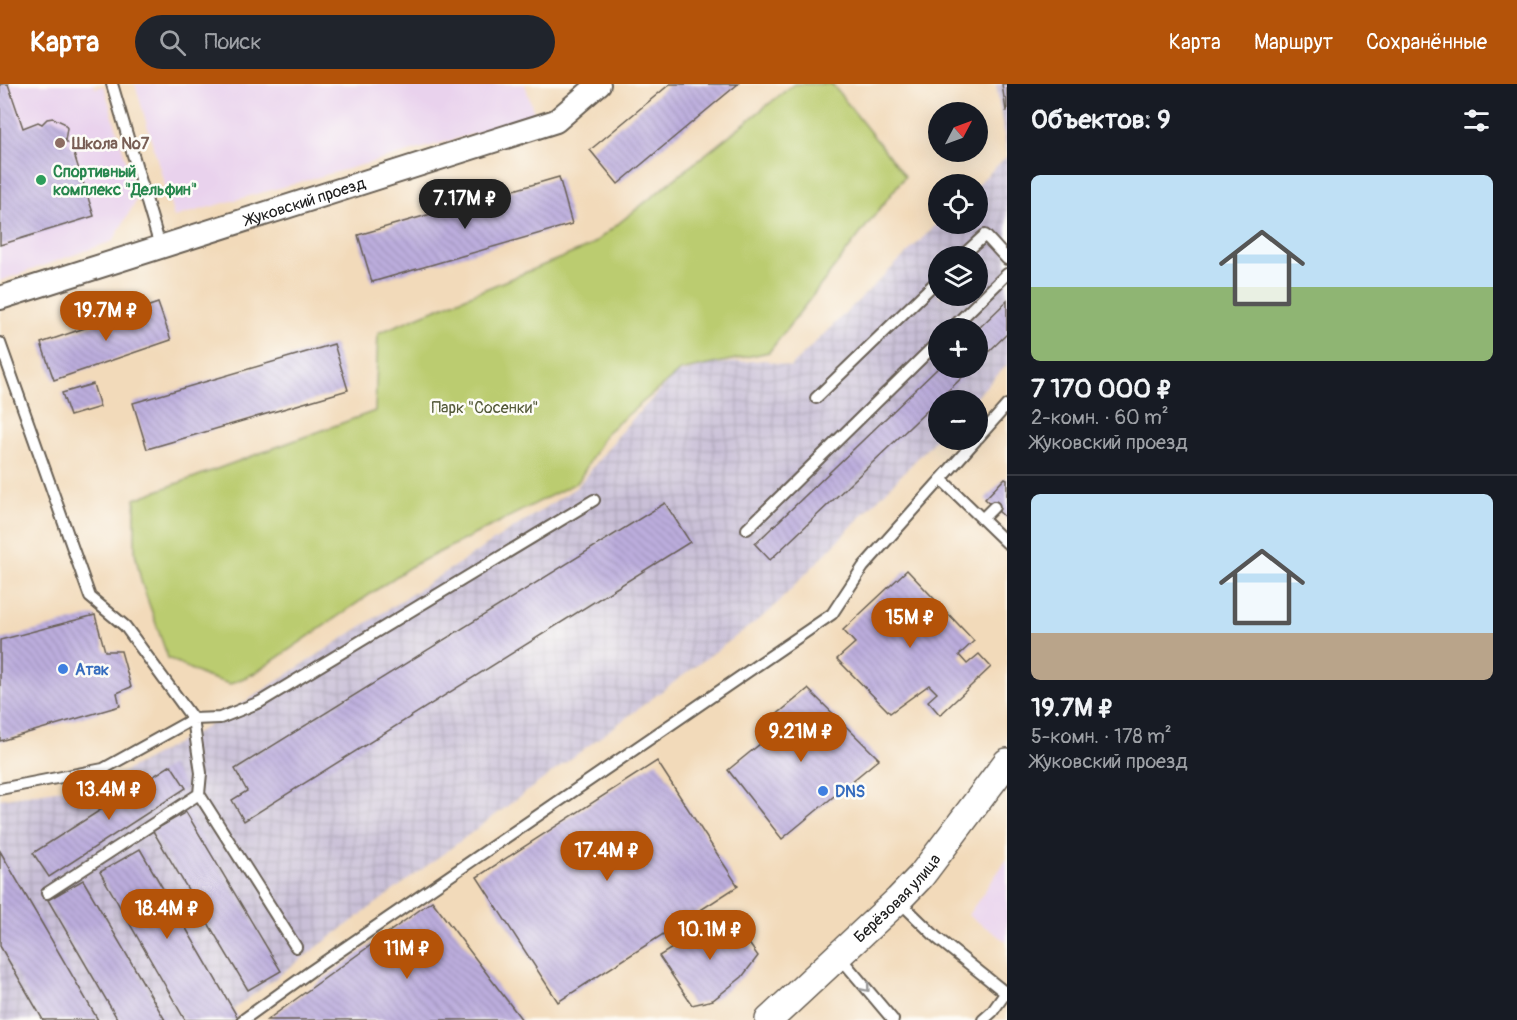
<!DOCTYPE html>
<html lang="ru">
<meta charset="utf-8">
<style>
:root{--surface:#171b24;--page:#20242c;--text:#f1f3f6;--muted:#9ea1a6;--line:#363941;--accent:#b45309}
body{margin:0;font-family:Pangolin,sans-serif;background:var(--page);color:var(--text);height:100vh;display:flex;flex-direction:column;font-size:22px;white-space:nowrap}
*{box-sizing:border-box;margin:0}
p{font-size:20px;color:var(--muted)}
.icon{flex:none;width:33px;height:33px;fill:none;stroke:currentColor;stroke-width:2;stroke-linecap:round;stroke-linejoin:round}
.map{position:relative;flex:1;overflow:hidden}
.sheet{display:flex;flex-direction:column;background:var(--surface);width:510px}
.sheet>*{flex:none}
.needle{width:39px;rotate:49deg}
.fabs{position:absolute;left:928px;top:18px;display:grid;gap:12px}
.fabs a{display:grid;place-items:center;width:60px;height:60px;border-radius:50%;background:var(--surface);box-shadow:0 6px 24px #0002;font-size:30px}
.price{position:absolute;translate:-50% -51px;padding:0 14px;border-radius:21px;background:var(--accent);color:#fff;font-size:20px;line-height:39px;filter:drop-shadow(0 2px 3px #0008)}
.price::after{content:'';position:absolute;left:50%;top:36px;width:18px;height:14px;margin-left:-9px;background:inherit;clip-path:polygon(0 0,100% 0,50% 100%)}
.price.on{background:#222;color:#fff}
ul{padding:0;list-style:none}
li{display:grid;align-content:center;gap:12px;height:318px;padding:0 24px}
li+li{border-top:2px solid var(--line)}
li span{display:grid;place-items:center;height:186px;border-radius:9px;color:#555}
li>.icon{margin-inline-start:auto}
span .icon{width:108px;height:108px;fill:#fffc;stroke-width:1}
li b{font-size:26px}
h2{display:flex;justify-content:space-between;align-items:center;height:72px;padding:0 24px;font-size:26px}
header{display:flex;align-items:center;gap:36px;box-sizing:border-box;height:84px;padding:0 30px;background:var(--accent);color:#fff}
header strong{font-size:28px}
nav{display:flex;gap:33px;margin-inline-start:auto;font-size:21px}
.search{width:420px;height:54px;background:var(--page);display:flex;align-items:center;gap:15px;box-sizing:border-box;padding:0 21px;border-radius:33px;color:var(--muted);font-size:22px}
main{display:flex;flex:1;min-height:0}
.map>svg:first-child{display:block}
</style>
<header>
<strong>Карта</strong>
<div class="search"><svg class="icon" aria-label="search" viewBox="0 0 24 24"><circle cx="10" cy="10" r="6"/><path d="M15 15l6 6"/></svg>Поиск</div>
<nav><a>Карта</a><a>Маршрут</a><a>Сохранённые</a></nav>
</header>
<main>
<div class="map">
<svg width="1007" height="936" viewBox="0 0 1007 936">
<defs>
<pattern id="industrial-grid" width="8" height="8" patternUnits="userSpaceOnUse" patternTransform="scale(1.5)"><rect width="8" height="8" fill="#c9bfd7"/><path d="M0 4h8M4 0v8" fill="none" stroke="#aca4b8"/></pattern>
<pattern id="building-back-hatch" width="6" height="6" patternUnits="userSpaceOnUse" patternTransform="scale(1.5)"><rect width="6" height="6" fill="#bcaddd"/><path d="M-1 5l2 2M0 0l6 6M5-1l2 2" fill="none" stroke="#a194bd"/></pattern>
</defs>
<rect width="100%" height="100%" fill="#fdfcf7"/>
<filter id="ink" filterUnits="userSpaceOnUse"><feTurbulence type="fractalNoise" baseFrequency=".0167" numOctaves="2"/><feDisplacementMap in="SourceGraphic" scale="12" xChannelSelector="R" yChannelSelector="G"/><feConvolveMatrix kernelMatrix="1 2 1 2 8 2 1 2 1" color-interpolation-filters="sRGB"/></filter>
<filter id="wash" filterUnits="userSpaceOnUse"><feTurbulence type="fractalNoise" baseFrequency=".008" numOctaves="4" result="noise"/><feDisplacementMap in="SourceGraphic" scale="24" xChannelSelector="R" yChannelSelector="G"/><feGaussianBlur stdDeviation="1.35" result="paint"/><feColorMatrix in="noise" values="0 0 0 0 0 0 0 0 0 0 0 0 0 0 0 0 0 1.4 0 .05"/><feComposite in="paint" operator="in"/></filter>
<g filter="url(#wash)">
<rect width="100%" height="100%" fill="#f2daba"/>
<!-- built -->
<path fill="#e9d2ed" d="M0 0H94L95 4 104 2 137 115 113 157 0 197Z
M135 0H525L535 33 174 133Z
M1007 775V858L968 831Z"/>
<!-- industrial -->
<path fill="url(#industrial-grid)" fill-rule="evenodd" d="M996 0H1007V70Z
M1007 72V281L973 316H939V352L770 527 219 936H0V715L105 698 203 645 577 403 625 343 676 290 715 280 765 276 790 283 939 138 978 140V100ZM939 172H978V212H939ZM939 244H978V284H939Z"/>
<!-- park -->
<path fill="#bbcc6f" stroke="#6c7446" stroke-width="1.5" d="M794 0H832L905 92 769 268 680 287 606 349 578 398 410 483 255 589 230 600 204 592 168 574 141 497 135 468V415L375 327 378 249 590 162Z"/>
<g id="blocks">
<!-- building -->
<path fill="url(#building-back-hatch)" d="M0 0H8L23 44 38 38 42 40 47 35 53 34 64 39 67 44 65 57 71 61 94 132 0 161Z
M670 0H738L618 100 590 66Z
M1002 0H1007V27H1006Z
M559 93 572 140 372 198 358 151Z
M1007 217V250L978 278V245Z
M158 219 171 256 54 296 41 259Z
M334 260 348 306 147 365 133 319Z
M938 284H972L770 476 755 460Z
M93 300 100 323 70 332 62 309Z
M1005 394 1007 395V435L985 415Z
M665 419 690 458 244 737 232 716 247 707 235 685Z
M907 486 974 557 959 571 967 580 979 570 991 583 940 631 928 617 937 609 929 601 890 629 837 575 855 559 843 546Z
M95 531 105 567H121L131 603 117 609 120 622 0 657V556Z
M808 605 879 675 782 755 728 686 771 651 764 641Z
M657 677 738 802 558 918 477 793Z
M171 681 186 704 49 793 33 769Z
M186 728 281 887 248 906 153 747Z
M140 765 238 934 235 936H185L100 788Z
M0 767 98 936H43L0 862Z
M83 796 165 936H118L48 816Z
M432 817 522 936H267Z
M728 830 758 872 742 893 713 916 692 921 659 872Z"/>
</g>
</g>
<g filter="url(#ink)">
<use href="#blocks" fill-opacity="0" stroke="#675e53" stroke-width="1.5"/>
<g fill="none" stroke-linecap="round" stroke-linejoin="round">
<defs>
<path id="service" d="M112 0 160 162
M962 172 985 151 1007 175
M952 244 1007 190
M0 259 90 513 125 542 193 635 201 689 199 710 47 809
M816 314 939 195
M978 354 1007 321
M941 395 1007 459
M982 435 994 423
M747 445 939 257
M0 705 103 685 193 635 220 634 260 618 594 416
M199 710 296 863
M898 816 937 854 1007 910
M839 872 893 936
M243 936 311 887 832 530 863 483 976 356
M983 936 992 928 1007 907"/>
<g id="minor">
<path id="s1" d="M0 214 556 37 599 0"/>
</g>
<g id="tertiary">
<path id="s2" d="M769 936 898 816 921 792 1007 678"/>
</g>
</defs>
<!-- service casing -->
<use href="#service" stroke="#675e53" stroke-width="14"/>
<!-- minor casing -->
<use href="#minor" stroke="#675e53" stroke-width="26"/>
<!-- tertiary casing -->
<use href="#tertiary" stroke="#675e53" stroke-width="30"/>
<!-- service -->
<use href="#service" stroke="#fff" stroke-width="10"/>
<!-- minor -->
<use href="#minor" stroke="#fff" stroke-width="22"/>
<!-- tertiary -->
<use href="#tertiary" stroke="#fff" stroke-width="27"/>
</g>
<!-- one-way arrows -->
<defs><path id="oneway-chevron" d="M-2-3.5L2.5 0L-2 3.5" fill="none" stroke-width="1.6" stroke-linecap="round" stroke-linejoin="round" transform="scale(1.5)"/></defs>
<use stroke="#999" href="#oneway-chevron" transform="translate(866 904) rotate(50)"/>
</g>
<!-- markers -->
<circle fill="#8d6e63" stroke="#fdfcf7" stroke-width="2" cx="60" cy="59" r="6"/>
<circle fill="#2e9e5b" stroke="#fdfcf7" stroke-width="2" cx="41" cy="96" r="6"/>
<g fill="#3f7fe0" stroke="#fdfcf7" stroke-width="2">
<circle cx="63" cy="585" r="6"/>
<circle cx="823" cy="707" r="6"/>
</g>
<g text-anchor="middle" stroke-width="5" stroke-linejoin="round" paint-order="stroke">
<!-- education labels -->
<g font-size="16" font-weight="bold" fill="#785e54" stroke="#fdfcf7" text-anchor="start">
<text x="72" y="65">Школа №7</text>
</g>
<!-- leisure labels -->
<g font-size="16" font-weight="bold" fill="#27864d" stroke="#fdfcf7" text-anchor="start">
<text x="53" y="93">Спортивный<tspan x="53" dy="18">комплекс "Дельфин"</tspan></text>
</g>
<!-- street labels -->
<g font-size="16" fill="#1c1c1c" stroke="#fdfcf7">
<text dy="6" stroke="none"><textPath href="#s1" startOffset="320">Жуковский проезд</textPath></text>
<text dy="6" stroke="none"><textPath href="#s2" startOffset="177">Берёзовая улица</textPath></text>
</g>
<!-- park labels -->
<g font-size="16" fill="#545a39" stroke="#fdfcf7">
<text x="485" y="329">Парк "Сосенки"</text>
</g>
<!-- shop labels -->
<g font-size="16" font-weight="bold" fill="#366cbe" stroke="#fdfcf7" text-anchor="start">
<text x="75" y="591">Атак</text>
<text x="835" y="713">DNS</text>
</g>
</g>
</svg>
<div class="fabs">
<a><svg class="needle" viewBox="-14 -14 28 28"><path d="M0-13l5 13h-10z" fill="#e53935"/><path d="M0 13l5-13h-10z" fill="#9ea1a6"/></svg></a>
<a><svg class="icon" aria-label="locate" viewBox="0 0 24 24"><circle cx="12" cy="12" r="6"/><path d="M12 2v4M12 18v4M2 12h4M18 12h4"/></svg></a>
<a><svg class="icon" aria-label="layers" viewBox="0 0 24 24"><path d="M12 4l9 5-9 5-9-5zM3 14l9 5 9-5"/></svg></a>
<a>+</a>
<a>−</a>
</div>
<b class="price on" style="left:465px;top:146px">7.17M ₽</b>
<b class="price" style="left:106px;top:258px">19.7M ₽</b>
<b class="price" style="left:910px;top:565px">15M ₽</b>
<b class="price" style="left:801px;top:679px">9.21M ₽</b>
<b class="price" style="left:109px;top:737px">13.4M ₽</b>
<b class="price" style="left:607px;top:798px">17.4M ₽</b>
<b class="price" style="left:167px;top:856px">18.4M ₽</b>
<b class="price" style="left:710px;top:877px">10.1M ₽</b>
<b class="price" style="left:407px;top:896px">11M ₽</b>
</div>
<section class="sheet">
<h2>Объектов: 9<svg class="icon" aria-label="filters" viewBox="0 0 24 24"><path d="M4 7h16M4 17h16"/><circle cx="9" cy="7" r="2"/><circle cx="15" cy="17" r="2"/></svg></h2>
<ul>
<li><span style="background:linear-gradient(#bfe0f5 60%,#8fb573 0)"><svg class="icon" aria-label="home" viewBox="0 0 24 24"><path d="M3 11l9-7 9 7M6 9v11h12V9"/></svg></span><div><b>7 170 000 ₽</b><p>2-комн. · 60 m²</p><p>Жуковский проезд</p></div></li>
<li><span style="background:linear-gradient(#bfe0f5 75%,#b9a48a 0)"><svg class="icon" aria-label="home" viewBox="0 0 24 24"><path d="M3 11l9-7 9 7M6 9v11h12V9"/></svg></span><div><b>19.7M ₽</b><p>5-комн. · 178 m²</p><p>Жуковский проезд</p></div></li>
</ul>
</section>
</main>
